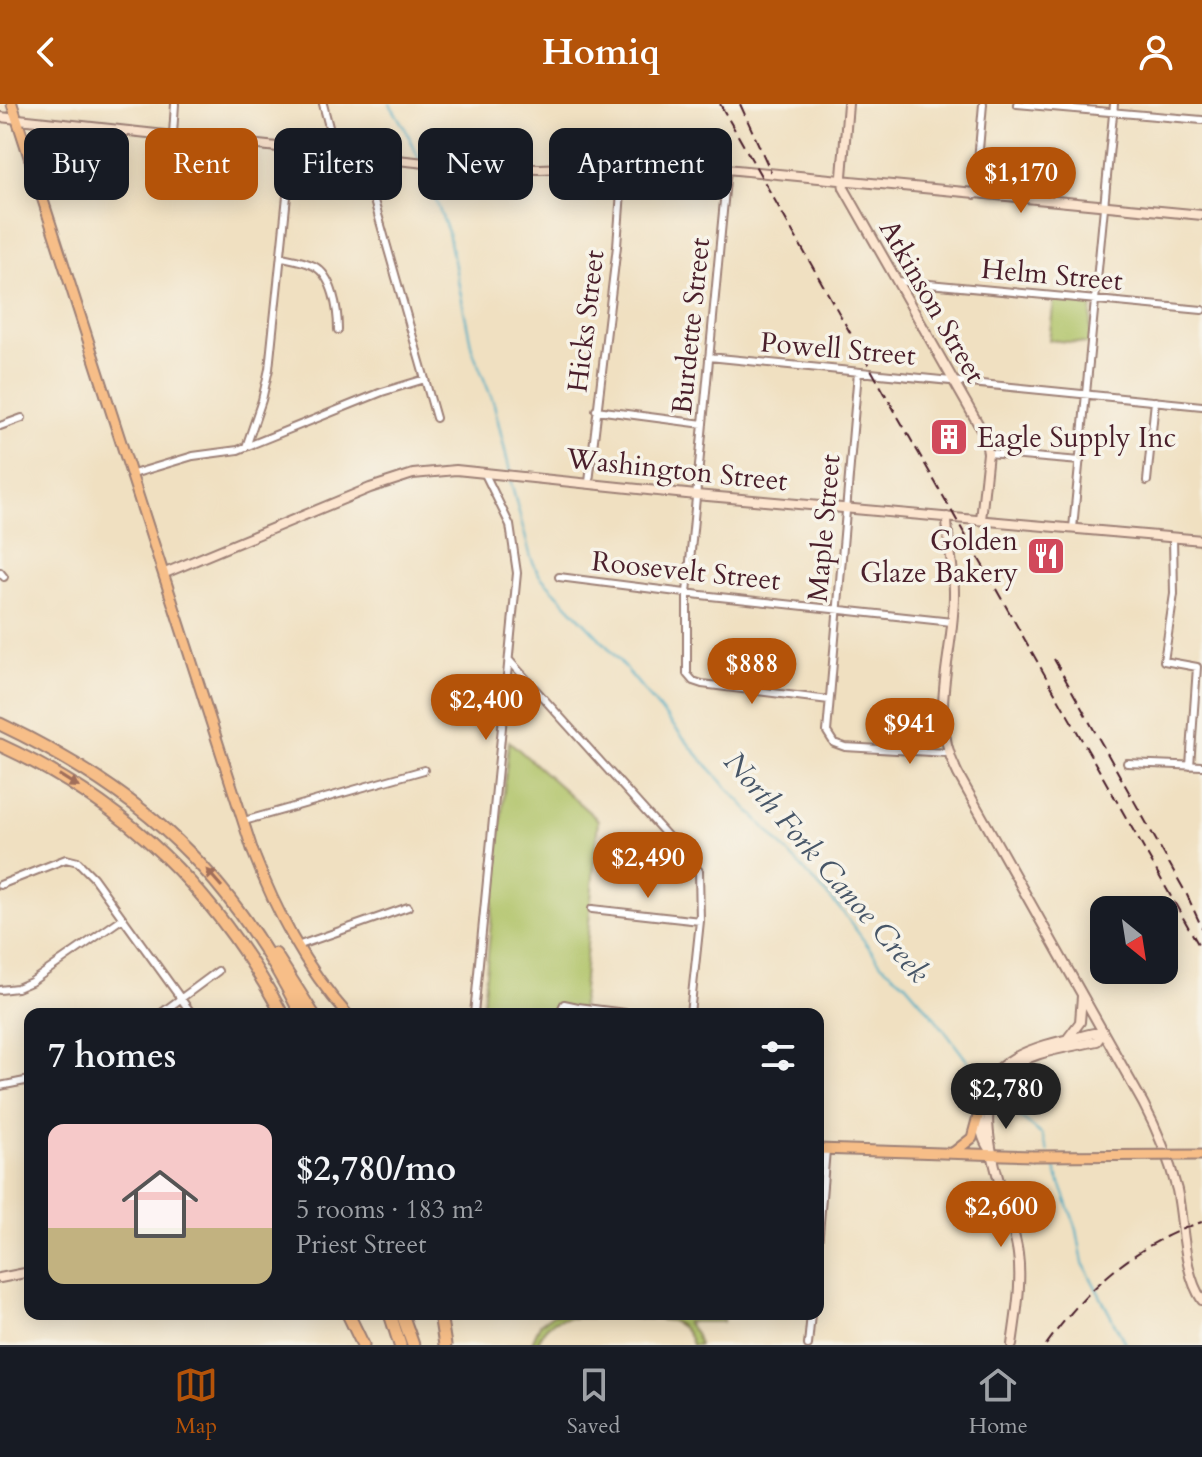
<!DOCTYPE html>
<meta charset="utf-8">
<style>
:root{--surface:#171b24;--page:#20242c;--text:#f1f3f6;--muted:#9ea1a6;--line:#363941;--accent:#b45309}
body{margin:0;font-family:Cardo,serif;background:var(--page);color:var(--text);height:100vh;display:flex;flex-direction:column;font-size:30px;white-space:nowrap}
*{box-sizing:border-box;margin:0}
p{font-size:26px;color:var(--muted)}
.icon{flex:none;width:44px;height:44px;fill:none;stroke:currentColor;stroke-width:2;stroke-linecap:round;stroke-linejoin:round}
.map{position:relative;flex:1;overflow:hidden}
.drawer{position:absolute;left:24px;top:904px;width:800px;height:312px;display:flex;flex-direction:column;background:var(--surface);border-radius:16px;box-shadow:0 4px 20px #0003}
.drawer>*{flex:none}
.hud{position:absolute;left:24px;top:24px;width:800px;height:72px;display:flex;gap:16px}
.needle{width:52px;rotate:150deg}
.tools{position:absolute;left:1090px;top:792px;display:grid;gap:16px}
.tools a{display:grid;place-items:center;width:88px;height:88px;border-radius:16px;background:var(--surface);box-shadow:0 4px 20px #0003;font-size:40px}
.price{position:absolute;translate:-50% -68px;padding:0 18px;border-radius:28px;background:var(--accent);color:#fff;font-size:26px;line-height:52px;filter:drop-shadow(0 2px 4px #0008)}
.price::after{content:'';position:absolute;left:50%;top:48px;width:24px;height:18px;margin-left:-12px;background:inherit;clip-path:polygon(0 0,100% 0,50% 100%)}
.price.selected{background:#222;color:#fff}
ul{padding:0;list-style:none}
li{display:flex;align-items:center;gap:24px;height:200px;padding:0 24px}
li+li{border-top:2px solid var(--line)}
li span{display:grid;place-items:center;flex:none;width:224px;height:160px;border-radius:16px;color:#555}
li>.icon{margin-inline-start:auto}
span .icon{width:96px;height:96px;fill:#fffc;stroke-width:1}
li b{font-size:34px}
h2{display:flex;justify-content:space-between;align-items:center;height:96px;padding:0 24px;font-size:34px}
.chip{padding:0 28px;border-radius:16px;background:var(--surface);box-shadow:0 4px 20px #0003;font-size:28px;line-height:72px}
.chip.selected{background:var(--accent);color:#fff}
header{display:flex;justify-content:space-between;align-items:center;height:104px;padding:0 24px;background:var(--accent);color:#fff;font-size:36px;font-weight:700}
.menu{display:flex;justify-content:space-around;align-items:center;height:112px;border-top:2px solid var(--line);background:var(--surface);font-size:22px;color:var(--muted)}
.menu a{display:grid;justify-items:center;gap:4px}
.menu .selected{color:var(--accent)}
.map>svg:first-child{display:block}
</style>
<header><svg class="icon" aria-label="back" viewBox="0 0 24 24"><path d="M15 5l-7 7 7 7"/></svg>Homiq<svg class="icon" aria-label="person" viewBox="0 0 24 24"><circle cx="12" cy="8" r="4"/><path d="M4 21q1-7 8-7t8 7"/></svg></header>
<div class="map">
<svg width="1202" height="1241" viewBox="0 0 1202 1241">
<rect width="100%" height="100%" fill="#f7f3e8"/>
<filter id="ink" filterUnits="userSpaceOnUse"><feTurbulence type="fractalNoise" baseFrequency=".0125" numOctaves="2"/><feDisplacementMap in="SourceGraphic" scale="16" xChannelSelector="R" yChannelSelector="G"/><feConvolveMatrix kernelMatrix="1 2 1 2 8 2 1 2 1" color-interpolation-filters="sRGB"/></filter>
<filter id="wash" filterUnits="userSpaceOnUse"><feTurbulence type="fractalNoise" baseFrequency=".006" numOctaves="4" result="noise"/><feDisplacementMap in="SourceGraphic" scale="32" xChannelSelector="R" yChannelSelector="G"/><feGaussianBlur stdDeviation="1.8" result="paint"/><feColorMatrix in="noise" values="0 0 0 0 0 0 0 0 0 0 0 0 0 0 0 0 0 1.4 0 .05"/><feComposite in="paint" operator="in"/></filter>
<g filter="url(#wash)">
<rect width="100%" height="100%" fill="#f0e0c1"/>
<!-- green -->
<path fill="#afc266" stroke="#7c7048" stroke-width="2" d="M1054 196 1092 200 1089 240 1049 236Z
M509 637 598 716 581 909 584 910H482Z
M554 1210 724 1211 723 1218H686L695 1229 699 1241H692C689 1230 683 1222 673 1218 662 1214 572 1212 561 1215 548 1219 540 1228 538 1241H531L540 1220Z"/>
<g fill="none" stroke-linecap="round" stroke-linejoin="round">
<!-- stream -->
<path stroke="#43a9c3" stroke-width="2" d="M390 0 407 28 419 55
M422 60 448 128 472 245 494 300 510 368
M510 375 531 454 540 472 606 541 702 656 842 807 882 861 905 879 935 914 984 979
M997 993 1042 1031 1048 1048
M1051 1054 1077 1126 1083 1159 1126 1241"/>
</g>
</g>
<g filter="url(#ink)">
<g fill="none" stroke-linecap="round" stroke-linejoin="round">
<defs>
<path id="street" d="M323 0 329 23V48
M1017 0 1202 16
M173 30 175 0
M361 51 436 314
M727 65 687 489V570L693 577 702 580 829 596
M975 91 983 0
M282 153C292 155 304 157 314 162 333 172 338 206 338 226
M897 177 1202 206
M709 253 1202 302
M858 268 827 628 834 639 845 643 948 649
M596 306 703 320
M0 322 22 314
M246 343 262 296 269 265 292 44
M988 349 1080 357
M133 370 193 352 238 346 382 288 425 275
M1147 377 1155 297
M589 378 617 142 623 60
M1073 424 1114 0
M1173 433 1174 490 1164 557 1197 563 1190 662
M0 468 4 473
M559 473 701 491 952 518
M509 556 699 767 700 817 690 910
M1127 659 1202 662
M244 717 424 666
M0 781 66 755 78 758 93 773 192 910
M592 805 700 817
M297 842 408 803
M0 886 17 884 31 878 123 814
M564 900 578 903 565 907 562 904Z
M578 903 633 910
M160 910 218 867
M474 910 517 469 510 421 484 368
M0 982 30 976
M818 1142 826 1045
M808 1241 811 1210"/>
<path id="secondary" d="M848 0 842 72 844 84 985 332 988 349 981 416
M0 13 462 63 540 65 674 60 1202 111
M947 413C947 438 954 462 954 487 955 553 926 607 958 670L1143 999C1158 1027 1169 1055 1177 1086 1184 1119 1183 1169 1202 1196
M165 469 370 384 413 370 456 366 696 391 1202 436
M1068 934 1080 918 1082 892
M992 1049C982 1037 979 1024 980 1008 981 949 1049 940 1094 929H1103
M0 1174 30 1168
M1012 1241C1016 1211 1022 1180 1018 1150 1012 1100 963 1009 1005 969 1028 947 1068 944 1097 937L1103 929"/>
<path id="primary" d="M12 0 253 748C276 807 304 862 347 910
M818 1045 1032 1052
M954 1048 972 1034 980 1005"/>
<path id="highway" d="M0 620C143 688 230 768 301 910
M0 641C128 700 215 786 282 910
M275 850 313 910
M348 1210 363 1241
M390 1210 400 1241
M402 1210 413 1241
M440 1210 445 1241"/>
</defs>
<!-- street casing -->
<use href="#street" stroke="#9d8076" stroke-width="10"/>
<!-- secondary casing -->
<use href="#secondary" stroke="#9d8076" stroke-width="12"/>
<!-- primary casing -->
<use href="#primary" stroke="#9d8076" stroke-width="13"/>
<!-- highway casing -->
<use href="#highway" stroke="#9d8076" stroke-width="15"/>
<!-- street -->
<use href="#street" stroke="#fff" stroke-width="6"/>
<!-- secondary -->
<use href="#secondary" stroke="#fce5cf" stroke-width="8"/>
<!-- primary -->
<use href="#primary" stroke="#f7be88" stroke-width="9"/>
<!-- highway -->
<use href="#highway" stroke="#f7be88" stroke-width="11"/>
<!-- rail -->
<path stroke="#4a1f2b" stroke-width="2" stroke-dasharray="12 6" stroke-linecap="butt" d="M720 0 1202 847
M740 0 771 68
M1054 555 1187 791 1202 824
M1046 1241C1085 1186 1136 1139 1202 1118"/>
<defs>
<path id="primary-bridge" d="M1032 1052 1202 1051"/>
</defs>
<!-- primary-bridge casing -->
<use href="#primary-bridge" stroke="#9d8076" stroke-width="13" stroke-linecap="butt"/>
<!-- primary-bridge -->
<use href="#primary-bridge" stroke="#f7be88" stroke-width="9"/>
</g>
<!-- one-way arrows -->
<defs><path id="oneway-solid" d="M-6-.8H1V-3.2L6.5 0L1 3.2V.8H-6Z" transform="scale(2)"/></defs>
<g fill="#a06e5a">
<use href="#oneway-solid" transform="translate(69 677) rotate(32)"/>
<use href="#oneway-solid" transform="translate(214 774) rotate(-131)"/>
</g>
</g>
<!-- icons -->
<defs>
<symbol id="building-square" viewBox="-11 -11 22 22"><rect x="-9" y="-9" width="18" height="18" rx="4" fill="#d1495b" stroke="#f7f3e8"/><path d="M-4-6H4V6H1V3H-1V6H-4ZM-2.5-4.3h1.7v1.8h-1.7ZM.8-4.3h1.7v1.8H.8ZM-2.5-1h1.7V.8h-1.7ZM.8-1h1.7V.8H.8Z" fill="#fff"/></symbol>
<symbol id="restaurant-square" viewBox="-11 -11 22 22"><rect x="-9" y="-9" width="18" height="18" rx="4" fill="#d1495b" stroke="#f7f3e8"/><path d="M-5-6h1v4h1v-4h1v4h1v-4h1v5L-1.5 .5V6h-2V.5L-5-1ZM5-6V6H3V1.5H1.5Q1.5-4 5-6Z" fill="#fff"/></symbol>
</defs>
<g fill-rule="evenodd">
<use href="#building-square" x="927" y="311" width="44" height="44"/>
<use href="#restaurant-square" x="1024" y="430" width="44" height="44"/>
</g>
<g text-anchor="middle" stroke-width="7" stroke-linejoin="round" paint-order="stroke">
<!-- street labels -->
<g font-size="28" fill="#4a1f2b" stroke="#f7f3e8">
<text transform="translate(1052 170) rotate(5)" y="10">Helm Street</text>
<text transform="translate(933 197) rotate(60)" y="10">Atkinson Street</text>
<text transform="translate(585 217) rotate(-83)" y="10">Hicks Street</text>
<text transform="translate(690 222) rotate(-84)" y="10">Burdette Street</text>
<text transform="translate(838 244) rotate(5)" y="10">Powell Street</text>
<text transform="translate(677 365) rotate(6)" y="10">Washington Street</text>
<text transform="translate(823 424) rotate(-85)" y="10">Maple Street</text>
<text transform="translate(686 466) rotate(6)" y="10">Roosevelt Street</text>
</g>
<!-- poi labels -->
<g font-size="28" fill="#4a1f2b" stroke="#f7f3e8" text-anchor="start">
<text x="977" y="343">Eagle Supply Inc</text>
<text x="1018" y="446" text-anchor="end">Golden<tspan x="1018" dy="32">Glaze Bakery</tspan></text>
</g>
<!-- water labels -->
<g font-size="30" font-style="italic" fill="#475668" stroke="#f7f3e8">
<text transform="translate(827 763) rotate(49)" y="10">North Fork Canoe Creek</text>
</g>
</g>
</svg>
<div class="tools">
<a><svg class="needle" viewBox="-14 -14 28 28"><path d="M0-13l5 13h-10z" fill="#e53935"/><path d="M0 13l5-13h-10z" fill="#9ea1a6"/></svg></a>
</div>
<b class="price" style="left:1021px;top:111px">$1,170</b>
<b class="price" style="left:752px;top:602px">$888</b>
<b class="price" style="left:486px;top:638px">$2,400</b>
<b class="price" style="left:910px;top:662px">$941</b>
<b class="price" style="left:648px;top:796px">$2,490</b>
<b class="price selected" style="left:1006px;top:1027px">$2,780</b>
<b class="price" style="left:1001px;top:1145px">$2,600</b>
<div class="hud">
<a class="chip">Buy</a>
<a class="chip selected">Rent</a>
<a class="chip">Filters</a>
<a class="chip">New</a>
<a class="chip">Apartment</a>
</div>
<section class="drawer">
<h2>7 homes<svg class="icon" aria-label="filters" viewBox="0 0 24 24"><path d="M4 7h16M4 17h16"/><circle cx="9" cy="7" r="2"/><circle cx="15" cy="17" r="2"/></svg></h2>
<ul>
<li><span style="background:linear-gradient(#f6c9c9 65%,#c2b280 0)"><svg class="icon" aria-label="home" viewBox="0 0 24 24"><path d="M3 11l9-7 9 7M6 9v11h12V9"/></svg></span><div><b>$2,780/mo</b><p>5 rooms · 183 m²</p><p>Priest Street</p></div></li>
</ul>
</section>
</div>
<nav class="menu">
<a class="selected"><svg class="icon" aria-label="map" viewBox="0 0 24 24"><path d="M3 6l6-2 6 2 6-2v14l-6 2-6-2-6 2zM9 4v14M15 6v14"/></svg>Map</a>
<a><svg class="icon" aria-label="saved" viewBox="0 0 24 24"><path d="M7 4h10v16l-5-4-5 4z"/></svg>Saved</a>
<a><svg class="icon" aria-label="home" viewBox="0 0 24 24"><path d="M3 11l9-7 9 7M6 9v11h12V9"/></svg>Home</a>
</nav>
